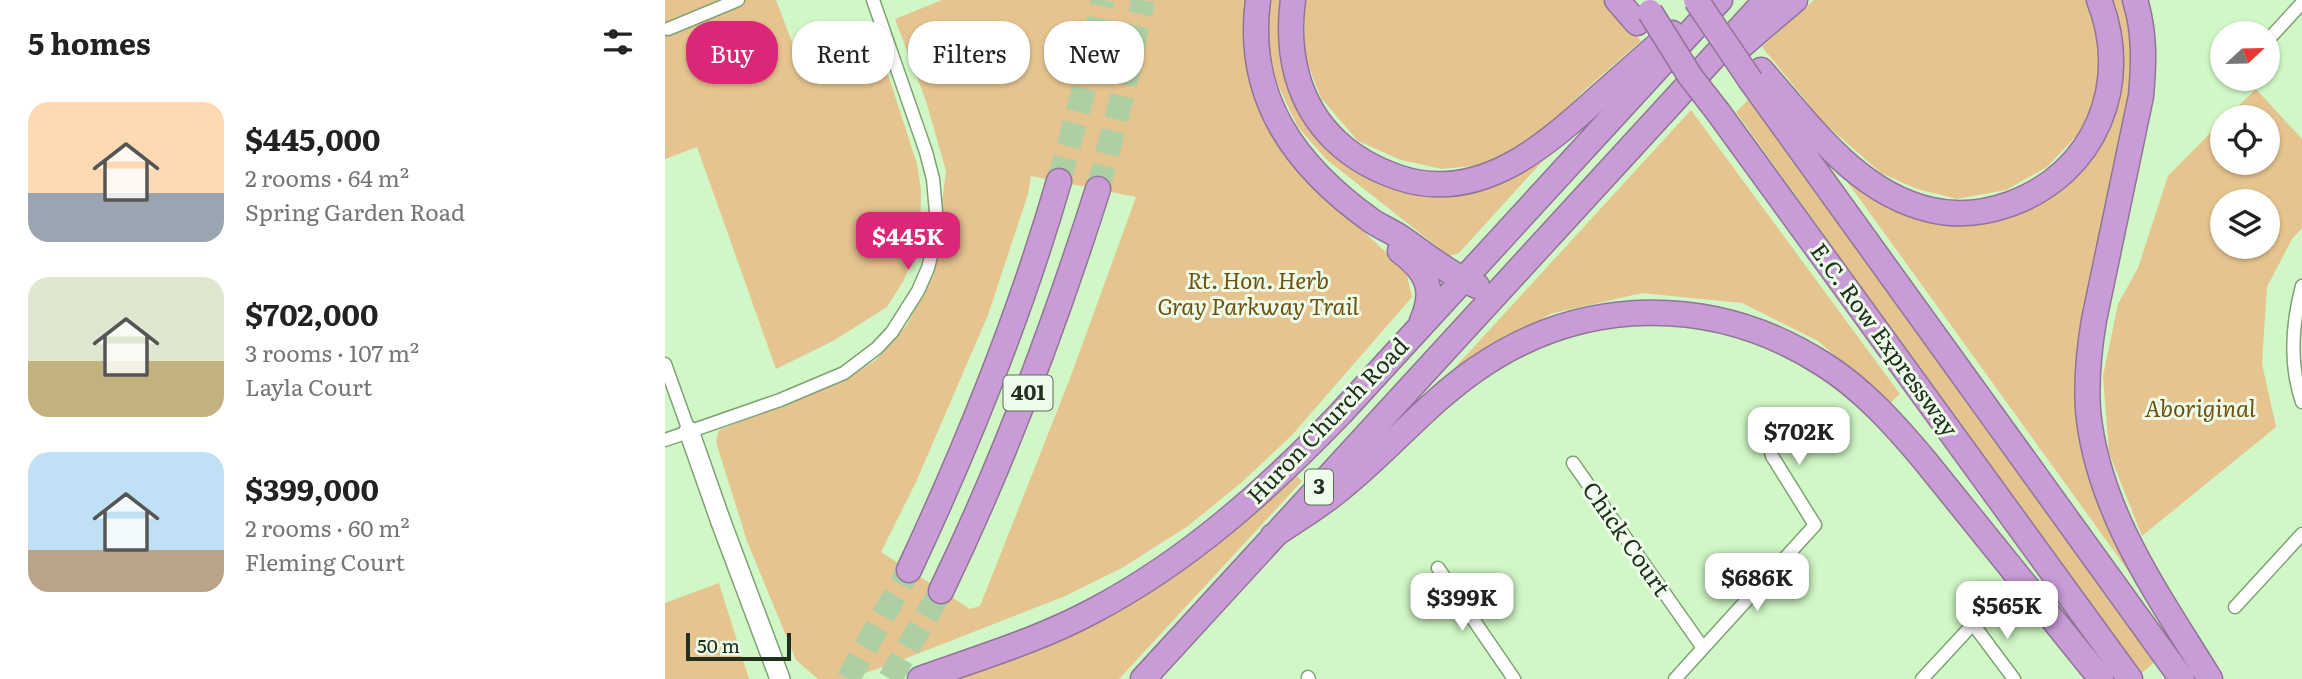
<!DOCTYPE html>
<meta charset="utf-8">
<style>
:root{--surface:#fff;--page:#f2f2f2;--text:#222;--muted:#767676;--accent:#db2777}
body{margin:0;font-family:Literata,serif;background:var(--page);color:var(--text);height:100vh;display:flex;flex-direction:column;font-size:26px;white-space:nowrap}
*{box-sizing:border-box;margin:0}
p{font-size:23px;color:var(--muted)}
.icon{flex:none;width:38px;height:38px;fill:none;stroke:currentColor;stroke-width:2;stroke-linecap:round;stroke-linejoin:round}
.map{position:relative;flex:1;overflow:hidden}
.sheet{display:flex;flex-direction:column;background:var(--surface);width:665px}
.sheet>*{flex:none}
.banner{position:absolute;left:21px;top:21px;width:665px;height:63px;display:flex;gap:14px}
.needle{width:46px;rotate:68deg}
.tools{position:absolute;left:1545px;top:21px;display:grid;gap:14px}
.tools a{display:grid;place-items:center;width:70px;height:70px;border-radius:50%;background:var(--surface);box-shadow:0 2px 5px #0004;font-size:35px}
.scale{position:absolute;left:21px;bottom:18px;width:105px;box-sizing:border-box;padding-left:7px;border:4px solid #212f1d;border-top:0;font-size:19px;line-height:24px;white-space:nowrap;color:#212f1d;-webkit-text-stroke:5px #edfde9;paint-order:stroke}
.price{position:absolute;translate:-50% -60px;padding:0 16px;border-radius:14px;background:#fff;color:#222;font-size:23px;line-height:46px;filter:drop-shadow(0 2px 4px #0008)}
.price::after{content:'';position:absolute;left:50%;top:42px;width:21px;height:16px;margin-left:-10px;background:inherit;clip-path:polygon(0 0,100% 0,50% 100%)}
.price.current{background:var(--accent);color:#fff}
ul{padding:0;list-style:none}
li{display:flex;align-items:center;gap:21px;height:175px;padding:0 28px}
li span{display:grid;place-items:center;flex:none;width:196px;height:140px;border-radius:21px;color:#555}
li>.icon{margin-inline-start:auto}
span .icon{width:84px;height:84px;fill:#fffc;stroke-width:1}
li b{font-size:30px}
h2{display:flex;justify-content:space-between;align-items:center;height:84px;padding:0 28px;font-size:30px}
.pill{padding:0 24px;border-radius:28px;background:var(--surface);box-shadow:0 2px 5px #0004;font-size:24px;line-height:63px}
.pill.current{background:var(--accent);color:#fff}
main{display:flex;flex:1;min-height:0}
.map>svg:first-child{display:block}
</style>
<main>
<section class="sheet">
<h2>5 homes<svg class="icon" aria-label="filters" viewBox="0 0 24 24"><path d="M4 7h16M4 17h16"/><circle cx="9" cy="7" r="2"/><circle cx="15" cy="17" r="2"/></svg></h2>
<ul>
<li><span style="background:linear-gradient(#ffd9b3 65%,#9aa5b1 0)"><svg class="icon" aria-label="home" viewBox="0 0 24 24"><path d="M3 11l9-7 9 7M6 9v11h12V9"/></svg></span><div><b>$445,000</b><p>2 rooms · 64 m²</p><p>Spring Garden Road</p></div></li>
<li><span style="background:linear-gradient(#dfe7d0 60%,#c2b280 0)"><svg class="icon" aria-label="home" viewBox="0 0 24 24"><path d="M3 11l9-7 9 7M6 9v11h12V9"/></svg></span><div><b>$702,000</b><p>3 rooms · 107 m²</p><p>Layla Court</p></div></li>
<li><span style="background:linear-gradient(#bfe0f5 70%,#b9a48a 0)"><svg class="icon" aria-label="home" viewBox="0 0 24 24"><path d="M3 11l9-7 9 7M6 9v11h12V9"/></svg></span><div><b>$399,000</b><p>2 rooms · 60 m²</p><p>Fleming Court</p></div></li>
</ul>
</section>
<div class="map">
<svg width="1637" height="679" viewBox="0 0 1637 679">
<rect width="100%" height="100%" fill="#d1f7c6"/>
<!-- green -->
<path fill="#e5c490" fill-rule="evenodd" d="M0 0H111L133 58 208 28 252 164 256 190 255 237 239 280 222 307 168 341 111 369 32 147 0 159Z
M277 0H580V54L605 129 653 189 741 271 747 297 628 434 577 482 523 526 457 568 398 597 224 665 182 679H153L131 660 82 541 51 442 54 430 176 382 211 360 241 326 268 276 281 171 261 101 230 19ZM366 176 471 197 404 381 315 606 305 609 216 552 251 482 323 315 363 194Z
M602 0H616V48L646 125 760 192 883 155 794 253 784 256 661 159 633 127 611 81 602 46Z
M640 0H941L976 41 922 88 874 135 825 164 777 169 736 160 693 141 656 98 640 57Z
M1149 0H1426L1439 59 1432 98 1417 130 1382 167 1341 190 1292 199 1252 189 1216 173 1159 123 1097 47Z
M1444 0H1459L1468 30 1470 79 1414 417 1475 575 1467 576 1181 180 1187 177 1297 221 1425 151Z
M1591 89 1637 139V228L1627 239 1602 287 1597 364 1611 427 1477 536 1444 453 1438 376 1453 304 1473 268 1503 176 1557 121 1558 163H1603V117H1562ZM1558 201H1603V247H1558Z
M1085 98 1494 658 1477 673 1331 475 1071 112Z
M1026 110 1235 394 1225 403 1153 341 1077 303 977 293 885 314 774 385Z
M632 476 637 481 454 679H292L349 658 528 561Z
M54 583 84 679H0V603Z"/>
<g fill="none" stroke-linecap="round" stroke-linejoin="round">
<!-- highway-tunnel -->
<path stroke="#aecfa4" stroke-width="24" stroke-dasharray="24 12" stroke-linecap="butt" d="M394 181 420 85 438 0
M433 189 458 93 478 0
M183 679 244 570
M225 679 276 591"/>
<defs>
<path id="street" d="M3 29 73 0
M1603 40 1637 3
M1637 286C1627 324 1624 364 1637 402
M0 364 24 431
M0 440 115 400 179 373 212 348 227 332 253 291 263 268 269 244 271 212 268 179 261 152 208 0
M908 463 1038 648
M773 568 849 679
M1570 607 1637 534
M643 677 644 679
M1010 679 1150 525 1107 456 1098 417
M1257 679 1308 624 1349 679"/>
<path id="secondary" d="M24 431 56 522 115 679"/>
<path id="highway" d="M593 0C580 98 630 166 707 221 716 227 726 231 735 237 760 254 784 274 812 286
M628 0C621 52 632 104 671 141 690 159 711 170 735 178 815 204 880 146 935 96 959 75 983 53 1007 33
M952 0 972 23
M1470 0C1480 32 1479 63 1476 96L1429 320C1424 350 1421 380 1423 410 1432 511 1494 596 1545 679
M1068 53 1130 0
M1096 70C1144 124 1191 193 1266 210 1292 216 1320 213 1345 204 1431 173 1467 83 1434 0
M1086 81 1517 679
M1053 112 1465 679
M735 251C762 271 771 289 757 321
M608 536C628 522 650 509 669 494 720 455 760 404 813 368 919 295 1050 295 1158 364 1198 389 1231 426 1261 462L1436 679
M244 570C303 444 355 316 394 181
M276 591C339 461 389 327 433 189
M255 679C313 658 374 640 428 611 523 561 602 490 676 413L1055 0
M478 679 1101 0"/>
</defs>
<!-- street casing -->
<use href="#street" stroke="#7fa274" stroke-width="15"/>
<!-- secondary casing -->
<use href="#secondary" stroke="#7fa274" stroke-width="22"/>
<!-- highway casing -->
<use href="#highway" stroke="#8f7696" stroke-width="27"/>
<!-- street -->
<use href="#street" stroke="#fff" stroke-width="12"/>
<!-- secondary -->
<use href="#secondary" stroke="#fff" stroke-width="19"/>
<!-- highway -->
<use href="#highway" stroke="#ca9cd7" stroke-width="24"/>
<defs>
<path id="highway-bridge" d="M1031 0 1086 81
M985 12 1025 76 1053 112"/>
</defs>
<!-- highway-bridge casing -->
<use href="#highway-bridge" stroke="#8f7696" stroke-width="27" stroke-linecap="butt"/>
<!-- highway-bridge -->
<use href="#highway-bridge" stroke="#ca9cd7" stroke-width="24"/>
</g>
<g text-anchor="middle" stroke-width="6" stroke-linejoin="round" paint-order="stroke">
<!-- shield labels -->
<g fill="#edfde9" stroke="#5e6d5a" stroke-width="2">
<rect x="338.5" y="375.5" width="49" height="35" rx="5"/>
<rect x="640" y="469.5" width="28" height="35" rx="5"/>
</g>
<g font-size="21" font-weight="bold" fill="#212f1d">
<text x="363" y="400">401</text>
<text x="654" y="494">3</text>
</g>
<!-- park labels -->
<g font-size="23" font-style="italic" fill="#715010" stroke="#edfde9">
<text x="593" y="289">Rt. Hon. Herb<tspan x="593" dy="26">Gray Parkway Trail</tspan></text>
<text x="1535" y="417">Aboriginal</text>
</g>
<!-- street labels -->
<g font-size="23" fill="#212f1d" stroke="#edfde9">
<text transform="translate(1219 340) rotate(54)" y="8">E.C. Row Expressway</text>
<text transform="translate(663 421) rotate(-46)" y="8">Huron Church Road</text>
<text transform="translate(961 539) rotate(55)" y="8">Chick Court</text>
</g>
</g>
</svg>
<div class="tools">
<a><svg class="needle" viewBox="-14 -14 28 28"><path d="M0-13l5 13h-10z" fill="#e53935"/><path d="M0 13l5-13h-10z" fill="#767676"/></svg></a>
<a><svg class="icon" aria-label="locate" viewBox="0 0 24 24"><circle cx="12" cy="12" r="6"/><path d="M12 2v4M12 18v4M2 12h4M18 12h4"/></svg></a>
<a><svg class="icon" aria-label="layers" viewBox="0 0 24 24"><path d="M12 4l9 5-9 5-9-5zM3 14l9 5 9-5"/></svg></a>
</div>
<div class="scale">50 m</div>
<b class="price current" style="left:243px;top:272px">$445K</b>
<b class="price" style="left:1134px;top:467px">$702K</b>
<b class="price" style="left:1092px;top:613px">$686K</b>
<b class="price" style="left:797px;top:633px">$399K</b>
<b class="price" style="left:1342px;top:641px">$565K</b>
<div class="banner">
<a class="pill current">Buy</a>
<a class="pill">Rent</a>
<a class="pill">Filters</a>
<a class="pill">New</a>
</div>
</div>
</main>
